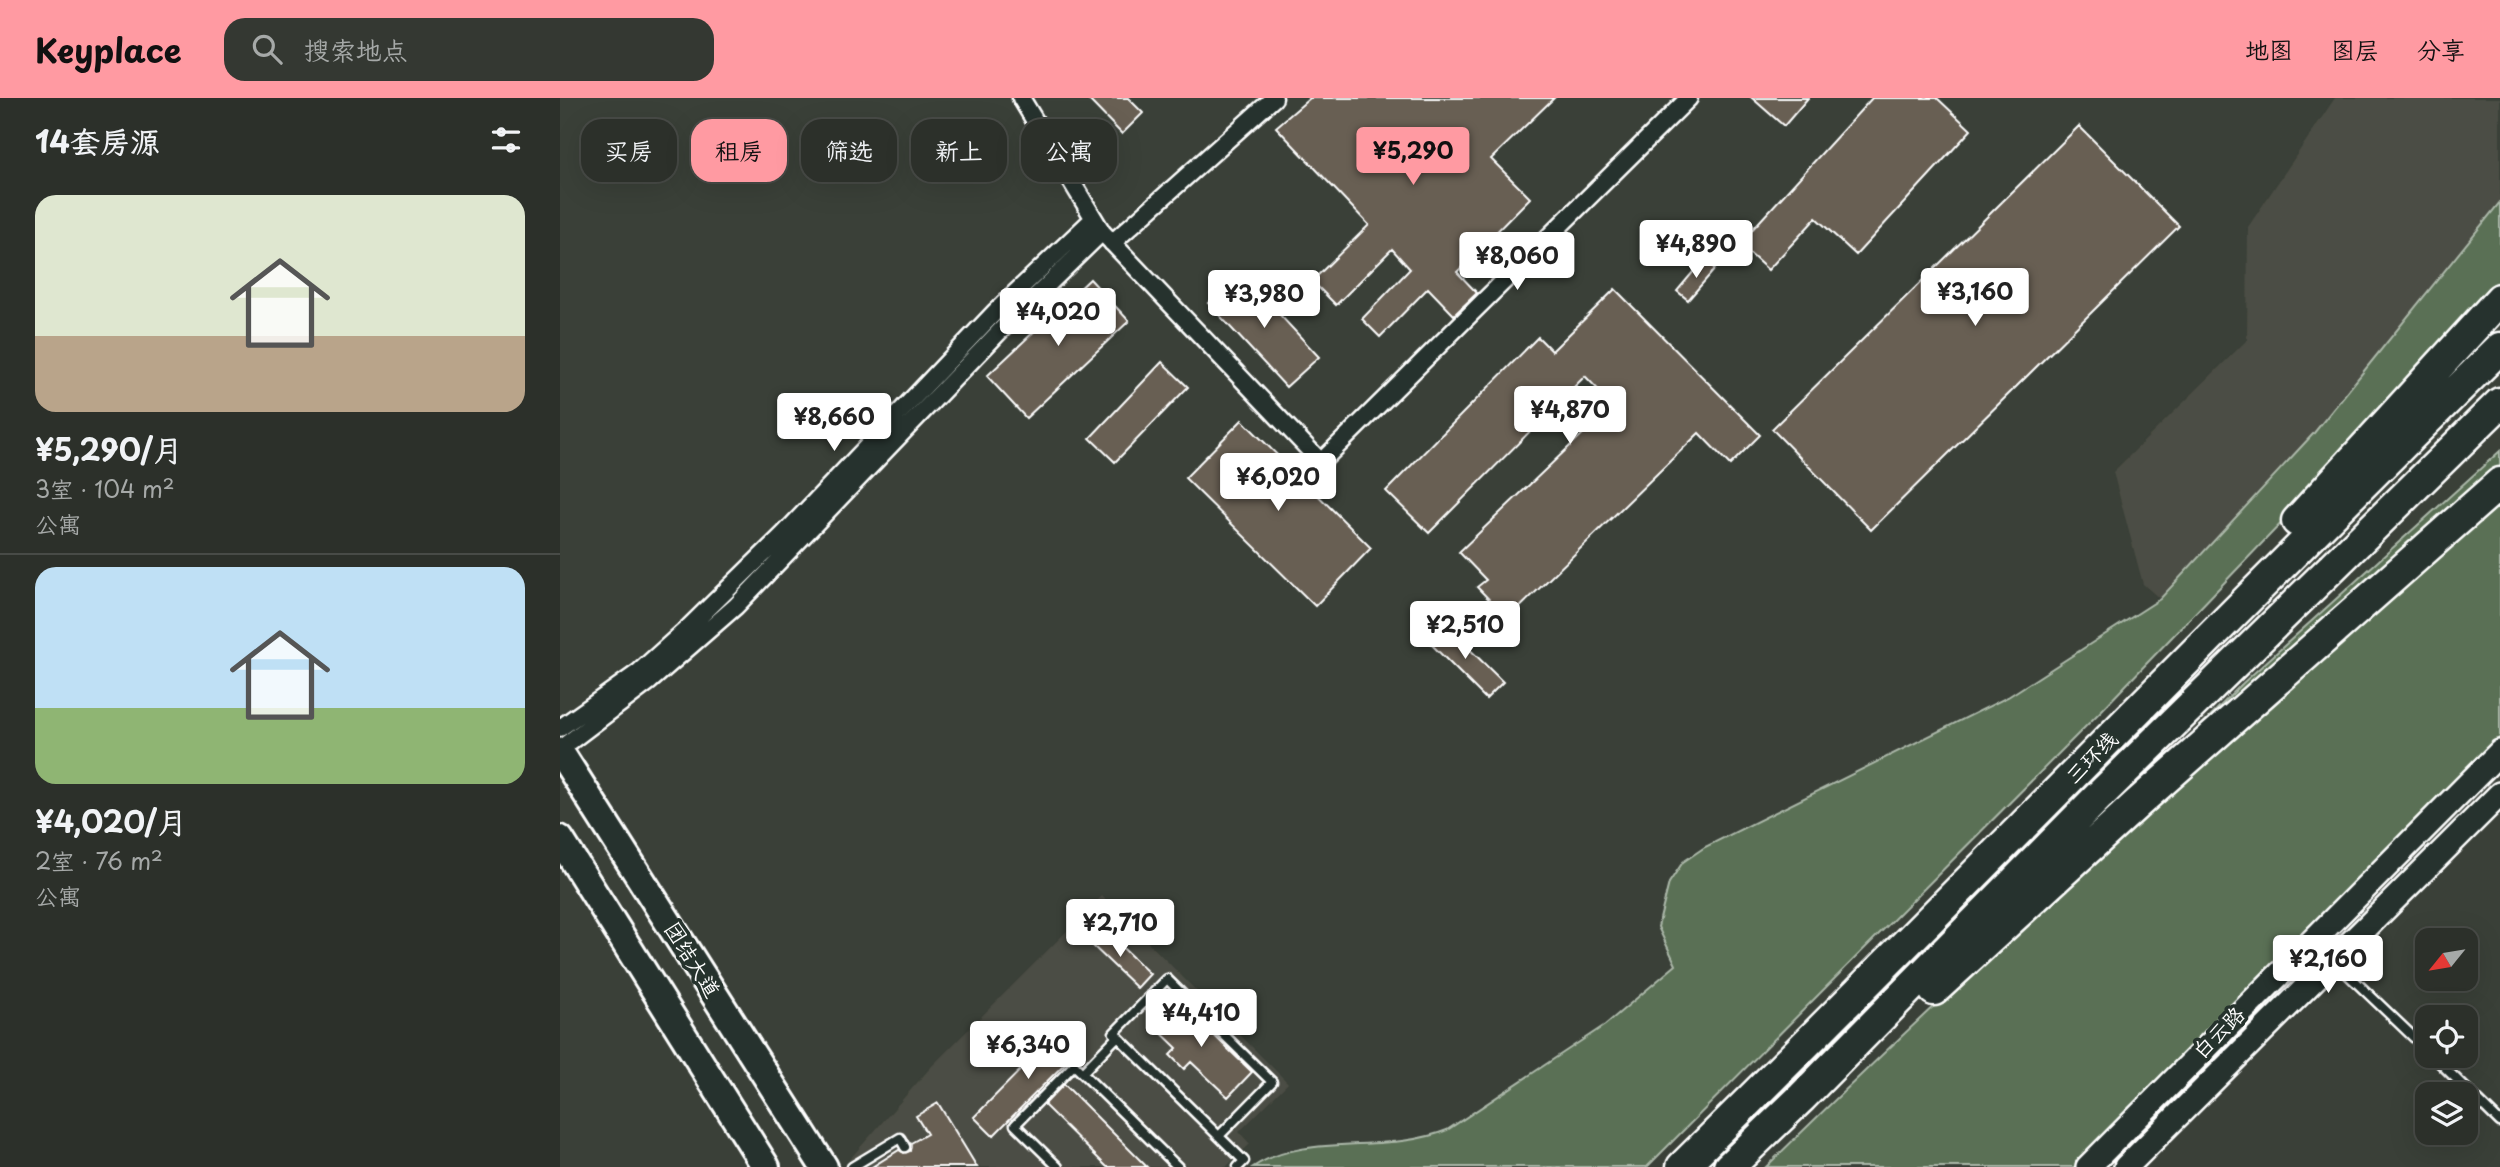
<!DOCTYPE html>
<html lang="zh">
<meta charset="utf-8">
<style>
:root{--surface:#2c302a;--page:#343832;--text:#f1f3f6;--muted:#a6a9a8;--line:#484b47;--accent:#ff9aa2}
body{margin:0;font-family:"Playpen Sans","LXGW WenKai TC",sans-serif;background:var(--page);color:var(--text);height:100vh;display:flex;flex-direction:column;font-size:26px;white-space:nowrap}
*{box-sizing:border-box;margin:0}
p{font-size:23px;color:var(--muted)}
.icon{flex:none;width:38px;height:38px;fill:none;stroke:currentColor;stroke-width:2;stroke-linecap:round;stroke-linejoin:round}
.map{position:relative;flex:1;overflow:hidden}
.drawer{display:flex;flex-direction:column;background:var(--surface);width:560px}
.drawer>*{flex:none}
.banner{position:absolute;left:21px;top:21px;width:665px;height:63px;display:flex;gap:14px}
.needle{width:46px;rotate:240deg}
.tools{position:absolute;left:1855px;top:830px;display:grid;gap:14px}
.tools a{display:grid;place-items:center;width:63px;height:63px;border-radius:14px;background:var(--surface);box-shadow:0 7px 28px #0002,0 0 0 2px var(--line);font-size:35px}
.price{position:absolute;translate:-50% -60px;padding:0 16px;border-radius:7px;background:#fff;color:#222;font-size:23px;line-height:46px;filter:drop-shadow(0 2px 4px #0008)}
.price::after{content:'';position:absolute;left:50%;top:42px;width:21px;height:16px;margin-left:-10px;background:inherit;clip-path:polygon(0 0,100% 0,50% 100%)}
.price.active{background:var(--accent);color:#111}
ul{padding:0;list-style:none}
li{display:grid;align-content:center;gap:14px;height:371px;padding:0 35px}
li+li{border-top:2px solid var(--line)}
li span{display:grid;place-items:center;height:217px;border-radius:21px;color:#555}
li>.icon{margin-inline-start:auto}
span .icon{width:126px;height:126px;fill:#fffc;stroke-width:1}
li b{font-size:30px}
h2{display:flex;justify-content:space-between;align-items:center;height:84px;padding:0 35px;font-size:30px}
.tag{padding:0 24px;border-radius:21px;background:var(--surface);box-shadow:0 7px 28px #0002,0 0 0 2px var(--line);font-size:24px;line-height:63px}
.tag.active{background:var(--accent);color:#111}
header{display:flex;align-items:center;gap:42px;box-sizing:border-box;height:98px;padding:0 35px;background:var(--accent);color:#111}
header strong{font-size:33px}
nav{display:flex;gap:38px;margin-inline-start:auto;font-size:24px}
.search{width:490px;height:63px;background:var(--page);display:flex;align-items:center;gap:18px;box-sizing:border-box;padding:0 24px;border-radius:21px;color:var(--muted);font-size:26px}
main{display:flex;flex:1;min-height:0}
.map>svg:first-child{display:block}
</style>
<header>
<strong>Keyplace</strong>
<div class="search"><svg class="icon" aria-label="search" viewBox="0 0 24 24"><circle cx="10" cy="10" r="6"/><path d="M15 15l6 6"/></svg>搜索地点</div>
<nav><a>地图</a><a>图层</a><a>分享</a></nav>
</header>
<main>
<section class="drawer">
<h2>14套房源<svg class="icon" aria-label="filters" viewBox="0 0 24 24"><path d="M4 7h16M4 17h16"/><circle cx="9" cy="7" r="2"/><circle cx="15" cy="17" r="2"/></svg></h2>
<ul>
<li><span style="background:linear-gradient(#dfe7d0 65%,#b9a48a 0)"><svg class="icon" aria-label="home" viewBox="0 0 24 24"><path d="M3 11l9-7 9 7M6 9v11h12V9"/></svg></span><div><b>¥5,290/月</b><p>3室 · 104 m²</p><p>公寓</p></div></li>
<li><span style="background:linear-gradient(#bfe0f5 65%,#8fb573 0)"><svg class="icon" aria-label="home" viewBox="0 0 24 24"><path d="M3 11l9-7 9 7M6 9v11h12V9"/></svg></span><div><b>¥4,020/月</b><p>2室 · 76 m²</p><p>公寓</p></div></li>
</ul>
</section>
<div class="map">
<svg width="1940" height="1069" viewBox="0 0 1940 1069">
<rect width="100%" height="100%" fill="#3a4038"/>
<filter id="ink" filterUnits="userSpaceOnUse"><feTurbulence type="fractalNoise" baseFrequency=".0143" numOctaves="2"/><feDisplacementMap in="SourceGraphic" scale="14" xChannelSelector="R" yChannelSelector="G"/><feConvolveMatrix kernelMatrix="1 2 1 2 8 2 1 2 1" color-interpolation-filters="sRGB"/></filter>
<g filter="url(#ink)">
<!-- built -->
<path fill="#4c4d44" d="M1775 0H1940V104L1754 335 1600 501 1583 486 1553 374 1687 242 1688 129Z
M542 798 728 985 679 1034 690 1046 666 1069H293L289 1062 372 968Z"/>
<!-- green -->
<path fill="#5a7054" stroke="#acb8aa" stroke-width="2" d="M1940 104V187L1755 390 1542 612 1087 1069H693C748 1033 826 1057 887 1032L1045 927 1116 867 1098 829 1109 785 1123 764 1145 749 1448 599 1600 501 1754 335Z
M1940 353V372L1584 685 1683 585Z
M1940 394V639L1516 1069H1206C1443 836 1693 617 1940 394Z"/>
<!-- building -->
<path fill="#685e52" stroke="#fff" stroke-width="2" d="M527 0H568L583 15 562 36Z
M750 0H994L931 61 970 100 897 174 917 195 894 217 868 190 820 239 802 221 850 171 832 151 776 207 752 183 809 127 716 29Z
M1192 0H1248L1224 28Z
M1312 0H1377L1411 32 1296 157 1256 120 1208 172 1179 146Z
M1519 28 1619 128 1311 432 1212 331Z
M1144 161 1155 171 1128 202 1117 193Z
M681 175 759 259 726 289 648 205Z
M530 181 569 223 466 320 427 278Z
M1055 191 1200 337 1170 367 1139 335 948 521 917 489 926 482 899 454 1053 307 1025 278 869 435 826 393 978 239 992 253Z
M602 264 628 289 555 364 530 340Z
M682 322 811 450 755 508 625 380Z
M884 526 943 584 926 601 867 542Z
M544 832 590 876 577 890 531 846Z
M616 901 692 974 668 999 631 964 624 971 610 957 617 950 592 926Z
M504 928 523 947 433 1038 414 1019Z
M504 986 587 1069H547L484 1007Z
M378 1005 417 1069H312L339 1052 344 1055 350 1053 351 1045 367 1036 356 1018Z"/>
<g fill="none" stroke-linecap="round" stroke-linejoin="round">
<defs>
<path id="lane" d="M1776 865 1867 952
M1872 957 1940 1024
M522 975 558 938
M659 1038 712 984 607 881 554 935 684 1063 678 1069
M292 1069 340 1040 345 1049
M498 1069 455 1027 514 967 618 1069"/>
<path id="street" d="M461 0 542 134 761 364 1129 0
M552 145 714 0
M0 630 79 574 129 529 224 436 436 213 533 121
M0 651 90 583 176 508 439 234 542 134"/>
<path id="secondary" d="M1528 1069 1940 654
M1566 1069 1940 696"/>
<path id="primary" d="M0 654 264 1069
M0 741 206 1069"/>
<path id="highway" d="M1737 423 1940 201
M1374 892 1578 705 1940 385
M1122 1069C1397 798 1665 520 1940 250
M1169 1069 1242 999 1537 700 1940 305"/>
</defs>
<!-- lane casing -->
<use href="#lane" stroke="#fff" stroke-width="13"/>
<!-- street casing -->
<use href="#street" stroke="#fff" stroke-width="21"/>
<!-- secondary casing -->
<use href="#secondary" stroke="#fff" stroke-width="28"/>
<!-- primary casing -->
<use href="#primary" stroke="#fff" stroke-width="32"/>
<!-- highway casing -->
<use href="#highway" stroke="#fff" stroke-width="35"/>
<!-- lane -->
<use href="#lane" stroke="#26332d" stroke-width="8"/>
<!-- street -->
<use href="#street" stroke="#26332d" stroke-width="16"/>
<!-- secondary -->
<use href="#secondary" stroke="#26332d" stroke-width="23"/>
<!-- primary -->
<use href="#primary" stroke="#26332d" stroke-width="26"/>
<!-- highway -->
<use href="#highway" stroke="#26332d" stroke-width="30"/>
</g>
</g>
<g text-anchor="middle" stroke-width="7" stroke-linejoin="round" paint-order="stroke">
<!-- street labels -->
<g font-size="21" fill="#fff" stroke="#26332d">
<text transform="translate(1532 660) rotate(-45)" y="7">三环线</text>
<text transform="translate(132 862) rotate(58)" y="7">团结大道</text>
<text transform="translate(1659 935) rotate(-45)" y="7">白云路</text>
</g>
</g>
</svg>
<div class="tools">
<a><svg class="needle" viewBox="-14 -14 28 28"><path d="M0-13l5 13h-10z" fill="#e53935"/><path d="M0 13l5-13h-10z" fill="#a6a9a8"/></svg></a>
<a><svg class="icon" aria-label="locate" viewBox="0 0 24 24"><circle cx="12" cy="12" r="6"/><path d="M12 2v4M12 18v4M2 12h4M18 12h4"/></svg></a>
<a><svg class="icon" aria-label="layers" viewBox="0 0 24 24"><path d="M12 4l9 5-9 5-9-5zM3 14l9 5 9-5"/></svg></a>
</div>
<b class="price active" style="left:853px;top:89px">¥5,290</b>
<b class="price" style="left:1136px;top:182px">¥4,890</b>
<b class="price" style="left:957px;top:194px">¥8,060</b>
<b class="price" style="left:1415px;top:230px">¥3,160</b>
<b class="price" style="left:704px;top:232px">¥3,980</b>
<b class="price" style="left:498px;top:250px">¥4,020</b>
<b class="price" style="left:1010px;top:348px">¥4,870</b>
<b class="price" style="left:274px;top:355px">¥8,660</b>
<b class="price" style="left:718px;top:415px">¥6,020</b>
<b class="price" style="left:905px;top:563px">¥2,510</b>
<b class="price" style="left:560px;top:861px">¥2,710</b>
<b class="price" style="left:1768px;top:897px">¥2,160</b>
<b class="price" style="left:641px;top:951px">¥4,410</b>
<b class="price" style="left:468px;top:983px">¥6,340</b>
<div class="banner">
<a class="tag">买房</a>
<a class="tag active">租房</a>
<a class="tag">筛选</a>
<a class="tag">新上</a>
<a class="tag">公寓</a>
</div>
</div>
</main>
